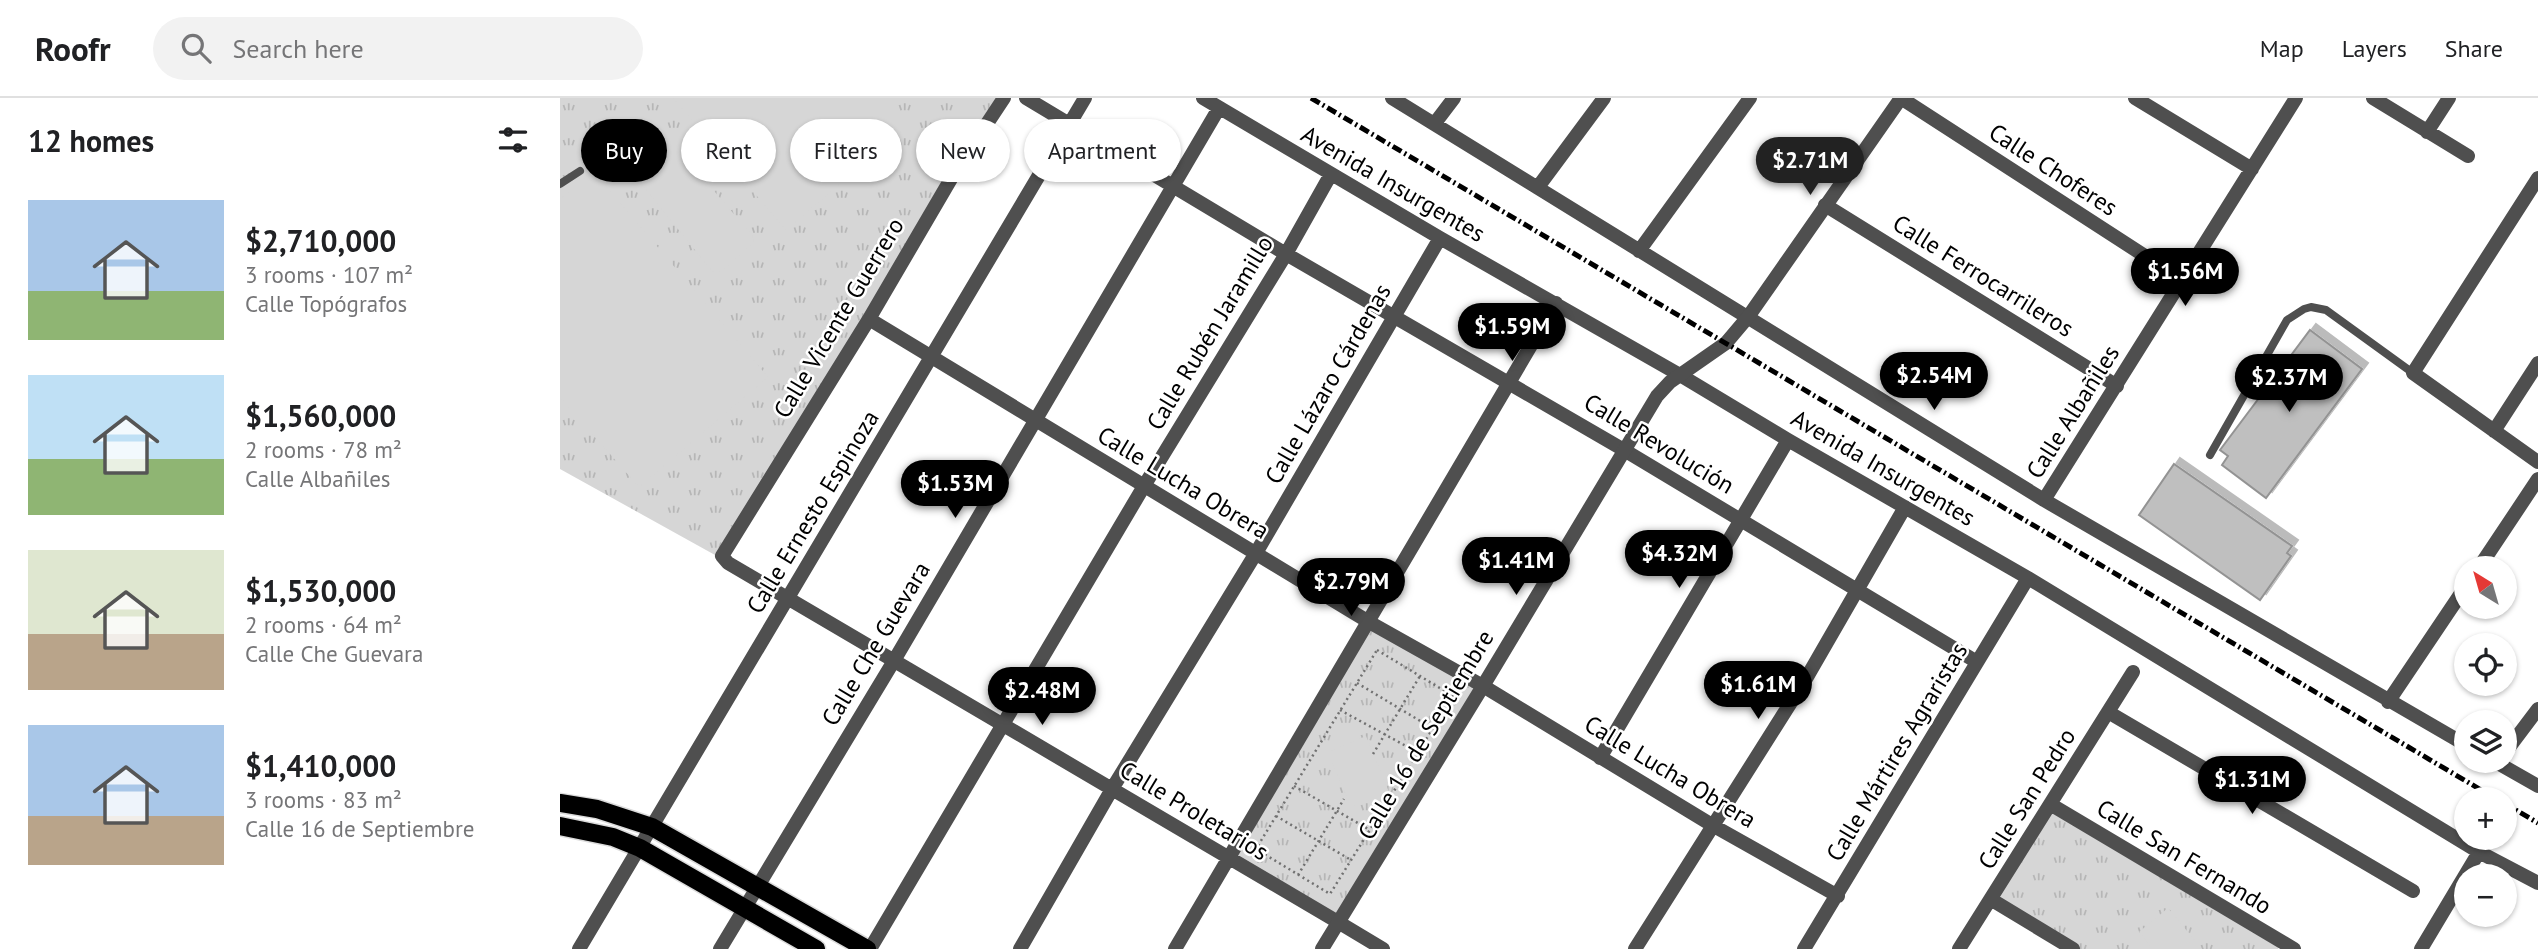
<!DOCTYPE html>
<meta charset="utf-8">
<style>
:root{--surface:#fff;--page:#f2f2f2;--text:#202124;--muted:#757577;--line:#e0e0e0;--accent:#000}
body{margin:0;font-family:"PT Sans",sans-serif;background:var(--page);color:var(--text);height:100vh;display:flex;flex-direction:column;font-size:26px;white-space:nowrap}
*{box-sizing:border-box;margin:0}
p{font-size:23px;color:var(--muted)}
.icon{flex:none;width:38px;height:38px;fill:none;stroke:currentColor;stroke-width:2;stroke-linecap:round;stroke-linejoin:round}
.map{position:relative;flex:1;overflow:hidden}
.panel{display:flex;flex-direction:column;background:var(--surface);width:560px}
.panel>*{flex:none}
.hud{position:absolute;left:21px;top:21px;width:665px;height:63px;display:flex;gap:14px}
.needle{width:46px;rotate:323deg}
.fabs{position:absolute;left:1894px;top:458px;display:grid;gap:14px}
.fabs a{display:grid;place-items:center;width:63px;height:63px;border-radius:50%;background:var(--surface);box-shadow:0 2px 5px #0004;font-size:35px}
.price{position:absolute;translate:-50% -60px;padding:0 16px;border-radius:24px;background:var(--accent);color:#fff;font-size:23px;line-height:46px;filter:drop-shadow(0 2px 4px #0008)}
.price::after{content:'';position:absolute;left:50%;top:42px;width:21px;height:16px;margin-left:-10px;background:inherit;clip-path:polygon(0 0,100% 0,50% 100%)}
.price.active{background:#222;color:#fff}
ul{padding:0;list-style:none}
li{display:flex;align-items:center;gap:21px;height:175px;padding:0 28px}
li span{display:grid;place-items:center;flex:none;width:196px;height:140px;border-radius:0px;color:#555}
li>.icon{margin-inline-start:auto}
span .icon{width:84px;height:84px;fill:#fffc;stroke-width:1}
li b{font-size:30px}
h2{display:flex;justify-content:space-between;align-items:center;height:84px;padding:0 28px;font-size:30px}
.pill{padding:0 24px;border-radius:32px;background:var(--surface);box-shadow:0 2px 5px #0004;font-size:24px;line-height:63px}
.pill.active{background:var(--accent);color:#fff}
header{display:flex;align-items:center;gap:42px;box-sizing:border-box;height:98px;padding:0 35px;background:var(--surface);border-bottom:2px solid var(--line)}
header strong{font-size:33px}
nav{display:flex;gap:38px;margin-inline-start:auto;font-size:24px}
.search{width:490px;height:63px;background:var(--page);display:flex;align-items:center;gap:18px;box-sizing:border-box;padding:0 24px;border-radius:38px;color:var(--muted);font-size:26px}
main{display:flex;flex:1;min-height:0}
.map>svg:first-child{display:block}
</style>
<header>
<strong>Roofr</strong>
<div class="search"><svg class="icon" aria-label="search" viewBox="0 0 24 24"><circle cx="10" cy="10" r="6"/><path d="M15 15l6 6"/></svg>Search here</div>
<nav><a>Map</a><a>Layers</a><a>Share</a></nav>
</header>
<main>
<section class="panel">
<h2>12 homes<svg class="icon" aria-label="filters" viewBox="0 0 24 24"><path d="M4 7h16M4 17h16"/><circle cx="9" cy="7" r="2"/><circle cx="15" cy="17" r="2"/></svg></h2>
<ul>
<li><span style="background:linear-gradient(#a9c7e8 65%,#8fb573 0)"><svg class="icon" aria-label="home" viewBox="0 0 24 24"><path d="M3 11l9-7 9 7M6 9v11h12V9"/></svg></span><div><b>$2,710,000</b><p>3 rooms · 107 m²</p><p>Calle Topógrafos</p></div></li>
<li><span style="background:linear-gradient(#bfe0f5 60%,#8fb573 0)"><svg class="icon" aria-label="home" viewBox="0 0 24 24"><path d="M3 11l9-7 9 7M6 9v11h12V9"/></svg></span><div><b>$1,560,000</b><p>2 rooms · 78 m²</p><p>Calle Albañiles</p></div></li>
<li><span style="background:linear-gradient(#dfe7d0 60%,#b9a48a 0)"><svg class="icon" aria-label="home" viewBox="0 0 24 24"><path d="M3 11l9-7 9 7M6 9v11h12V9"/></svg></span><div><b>$1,530,000</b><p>2 rooms · 64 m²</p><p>Calle Che Guevara</p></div></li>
<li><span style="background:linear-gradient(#a9c7e8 65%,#b9a48a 0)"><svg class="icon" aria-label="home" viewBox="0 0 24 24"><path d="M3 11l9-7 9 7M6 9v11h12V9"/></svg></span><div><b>$1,410,000</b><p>3 rooms · 83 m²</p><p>Calle 16 de Septiembre</p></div></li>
</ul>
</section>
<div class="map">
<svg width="1978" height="851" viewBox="0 0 1978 851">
<defs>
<pattern id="park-tufts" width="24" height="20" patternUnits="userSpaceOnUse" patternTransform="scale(1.75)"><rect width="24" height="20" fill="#d6d6d6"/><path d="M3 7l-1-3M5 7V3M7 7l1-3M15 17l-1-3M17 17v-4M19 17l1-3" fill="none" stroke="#b6b6b6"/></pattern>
<filter id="shadow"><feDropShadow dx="6" dy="-6" stdDeviation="0" flood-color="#0004"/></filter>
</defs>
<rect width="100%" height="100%" fill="#fff"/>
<!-- park -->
<path fill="url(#park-tufts)" d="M0 0H445L164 462 0 371Z
M809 524 923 588 778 824 670 760Z
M1490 706 1722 844 1718 851H1513L1432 802Z"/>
<!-- pitch -->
<path fill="#d6d6d6" d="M113 0H328L350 26 226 132Z
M109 46 117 50 192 137 194 144 161 174 152 173 79 83V73Z
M33 73 208 279 79 389 0 299V101Z
M806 638 829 694 791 709 768 654Z
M1608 810 1642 851H1593L1579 834Z"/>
<!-- building -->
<path fill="#bfbfbf" stroke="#939393" stroke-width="2" filter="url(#shadow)" d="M1750 232 1802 271 1706 400 1662 367 1668 358 1660 352Z
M1614 366 1732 448 1727 455 1731 458 1700 502 1579 417Z"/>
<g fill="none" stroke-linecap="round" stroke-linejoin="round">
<defs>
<path id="primary" d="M0 705 37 711 92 729 307 851
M0 728 53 739 80 750 256 851"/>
</defs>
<!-- primary casing -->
<use href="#primary" stroke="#dbdbdb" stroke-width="21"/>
<!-- path -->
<path stroke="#717171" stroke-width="2.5" stroke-dasharray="2 3.5" stroke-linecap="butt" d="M817 552 893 598 770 796 696 751Z
M797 585 872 630
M780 612 857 654
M813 656 860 578
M734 688 810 732
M716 718 791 762
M738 777 784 701"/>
<!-- service -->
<path stroke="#4f4f4f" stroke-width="8" d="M0 86 20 73
M1650 357 1727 222 1744 211 1751 209 1766 212 1853 275"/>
<!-- minor -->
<path stroke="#4f4f4f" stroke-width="14" d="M444 0 395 74 309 221 162 458 168 465 778 824
M466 0 726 156 1064 352 1417 564
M643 0 880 140 1120 277 1228 342 1468 480 1919 754 1978 785
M832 0 1484 402 1906 647
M1341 0 1622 182
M1575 0 1692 71
M1813 0 1908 58
M875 25 894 0
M1867 34 1889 0
M1978 80 1853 275 1978 364
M978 89 1044 0
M1265 107 1557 288
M1079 153 1190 0
M309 221 809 524 923 588 1152 727 1278 798
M1934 333 1978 265
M1484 402 1736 0
M1918 471 1978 381
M1828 604 1906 488
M1548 614 1853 793
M1944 656 1978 611
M1040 660 1228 342
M1934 663 1978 688
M1490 706 1734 851
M1432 802 1513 851
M19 851 525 0
M160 851 335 561 659 10
M310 851 584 388 726 156 771 76
M460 851 552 691 696 455 880 140
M615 851 996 205
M1075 851 1247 579 1345 409
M1244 851 1468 480
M1399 851 1573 574
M1861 851 1919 754"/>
<!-- tertiary -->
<path stroke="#4f4f4f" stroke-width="14" d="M778 824 823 851
M762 851 923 588 1097 298 1110 284 1166 245 1188 219 1341 0"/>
<!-- primary -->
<use href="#primary" stroke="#000" stroke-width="18"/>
<!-- rail -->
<path stroke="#000" stroke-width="5" stroke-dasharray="10 3.5 2 3.5" stroke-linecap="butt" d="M751 0 1938 702
M1944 705 1978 725"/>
</g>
<g text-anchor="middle" stroke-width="5" stroke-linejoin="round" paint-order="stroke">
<!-- street labels -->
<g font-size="24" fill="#000" stroke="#fff">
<text transform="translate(1493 72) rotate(33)" y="8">Calle Choferes</text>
<text transform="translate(833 86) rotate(30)" y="8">Avenida Insurgentes</text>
<text transform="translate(1423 178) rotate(32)" y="8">Calle Ferrocarrileros</text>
<text transform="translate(279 220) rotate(-59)" y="8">Calle Vicente Guerrero</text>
<text transform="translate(650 235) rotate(-59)" y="8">Calle Rubén Jaramillo</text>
<text transform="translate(768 286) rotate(-60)" y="8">Calle Lázaro Cárdenas</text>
<text transform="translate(1513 314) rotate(-58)" y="8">Calle Albañiles</text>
<text transform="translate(1099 346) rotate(31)" y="8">Calle Revolución</text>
<text transform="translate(1323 370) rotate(30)" y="8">Avenida Insurgentes</text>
<text transform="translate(623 385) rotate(31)" y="8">Calle Lucha Obrera</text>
<text transform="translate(253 414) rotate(-59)" y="8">Calle Ernesto Espinoza</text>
<text transform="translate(316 546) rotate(-59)" y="8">Calle Che Guevara</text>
<text transform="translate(866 637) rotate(-59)" y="8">Calle 16 de Septiembre</text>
<text transform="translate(1337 654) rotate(-59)" y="8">Calle Mártires Agraristas</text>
<text transform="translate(1110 674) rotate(31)" y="8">Calle Lucha Obrera</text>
<text transform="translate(1467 701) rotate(-58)" y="8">Calle San Pedro</text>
<text transform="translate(634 713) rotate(31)" y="8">Calle Proletarios</text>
<text transform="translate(1624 759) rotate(31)" y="8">Calle San Fernando</text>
</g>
</g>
</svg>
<div class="fabs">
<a><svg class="needle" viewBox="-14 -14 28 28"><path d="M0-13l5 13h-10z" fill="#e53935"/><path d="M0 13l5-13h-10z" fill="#757577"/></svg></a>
<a><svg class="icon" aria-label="locate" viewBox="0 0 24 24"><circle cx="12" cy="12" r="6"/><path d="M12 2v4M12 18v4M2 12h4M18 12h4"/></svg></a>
<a><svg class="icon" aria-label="layers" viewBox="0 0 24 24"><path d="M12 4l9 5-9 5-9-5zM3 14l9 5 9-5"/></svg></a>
<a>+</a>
<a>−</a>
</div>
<b class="price active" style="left:1250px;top:99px">$2.71M</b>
<b class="price" style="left:1625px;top:210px">$1.56M</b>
<b class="price" style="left:952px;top:265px">$1.59M</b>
<b class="price" style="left:1374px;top:314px">$2.54M</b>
<b class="price" style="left:1729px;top:316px">$2.37M</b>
<b class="price" style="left:395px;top:422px">$1.53M</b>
<b class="price" style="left:1119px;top:492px">$4.32M</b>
<b class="price" style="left:956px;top:499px">$1.41M</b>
<b class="price" style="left:791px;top:520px">$2.79M</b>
<b class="price" style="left:1198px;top:623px">$1.61M</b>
<b class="price" style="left:482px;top:629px">$2.48M</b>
<b class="price" style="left:1692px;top:718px">$1.31M</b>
<div class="hud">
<a class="pill active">Buy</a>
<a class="pill">Rent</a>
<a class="pill">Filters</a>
<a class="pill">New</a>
<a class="pill">Apartment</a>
</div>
</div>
</main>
